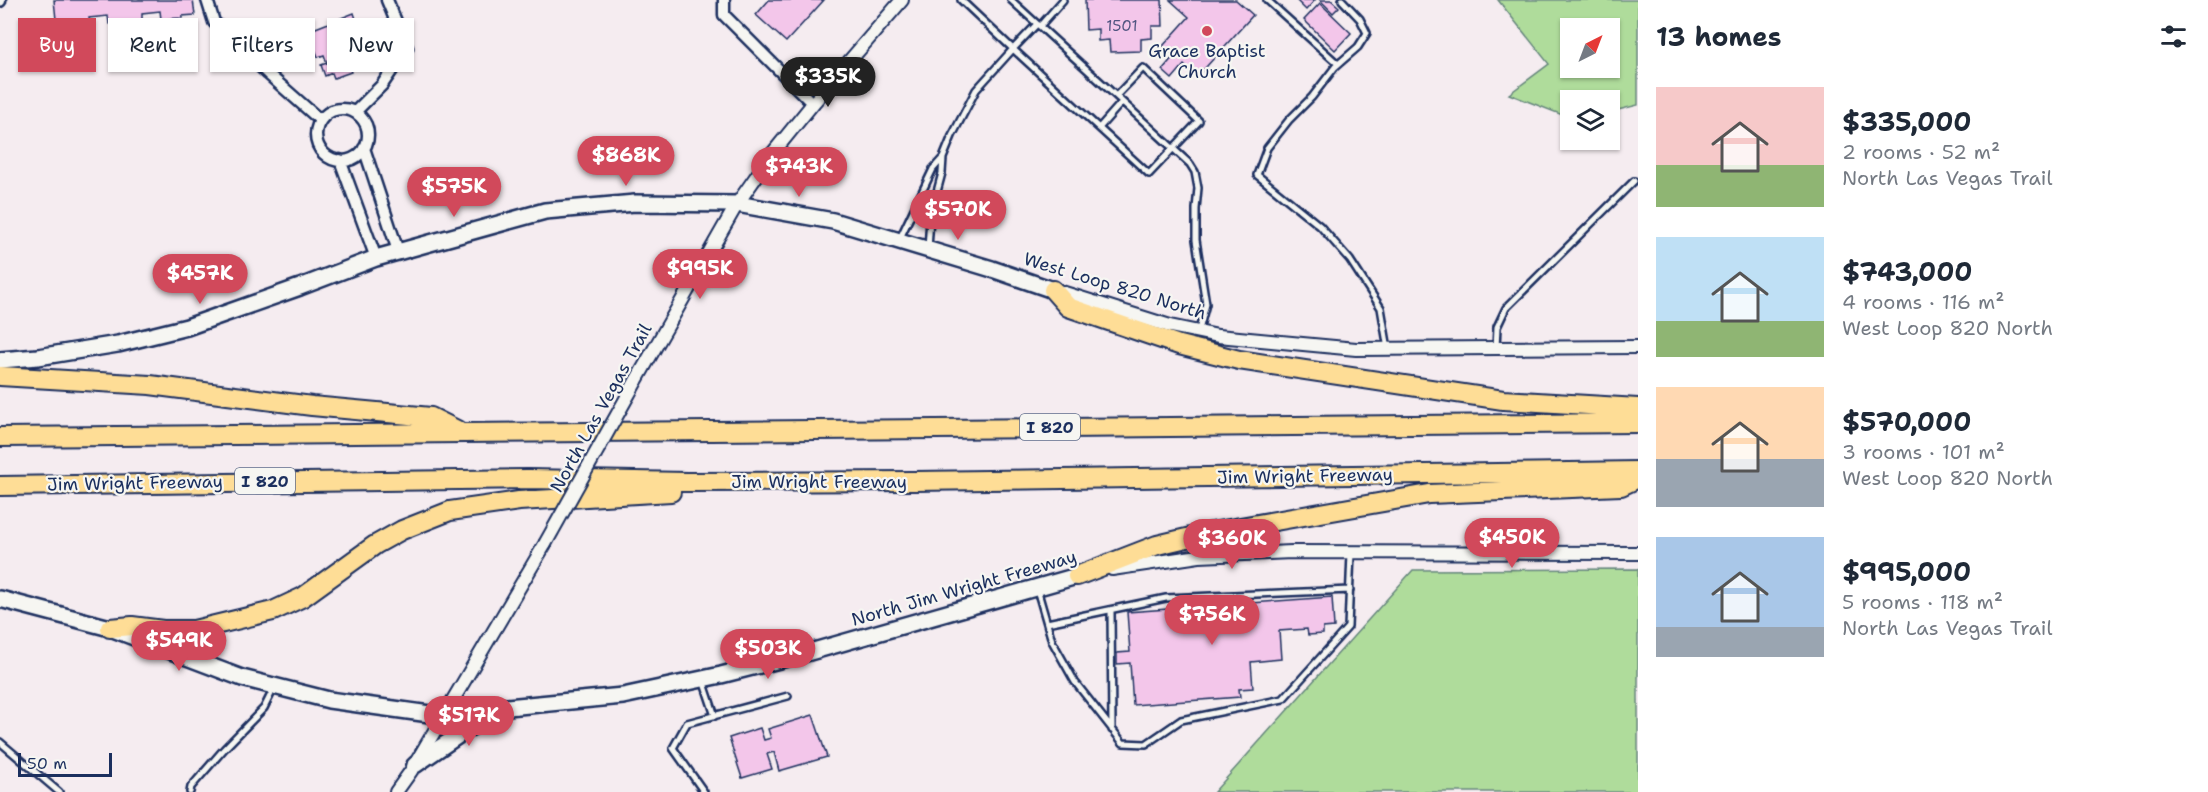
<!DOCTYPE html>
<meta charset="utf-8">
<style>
:root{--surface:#fff;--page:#f2f2f3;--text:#1f2937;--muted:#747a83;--accent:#d1495b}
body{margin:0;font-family:"Shantell Sans",sans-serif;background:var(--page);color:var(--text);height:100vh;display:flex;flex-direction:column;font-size:22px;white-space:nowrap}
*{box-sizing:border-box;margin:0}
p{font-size:20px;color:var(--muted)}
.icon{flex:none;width:33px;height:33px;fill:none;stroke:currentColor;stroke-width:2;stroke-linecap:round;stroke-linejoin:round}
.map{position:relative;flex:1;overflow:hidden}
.side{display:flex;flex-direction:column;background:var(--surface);width:570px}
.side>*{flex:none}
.banner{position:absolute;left:18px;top:18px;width:570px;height:54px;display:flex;gap:12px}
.needle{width:39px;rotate:42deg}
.tools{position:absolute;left:1560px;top:18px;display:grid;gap:12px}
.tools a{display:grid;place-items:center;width:60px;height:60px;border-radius:0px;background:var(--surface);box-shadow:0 2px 4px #0004;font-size:30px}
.scale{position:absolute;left:18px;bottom:15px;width:94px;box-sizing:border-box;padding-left:6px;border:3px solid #1b2f5e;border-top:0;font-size:16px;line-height:21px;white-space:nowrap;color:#1b2f5e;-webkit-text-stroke:4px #f6f6f2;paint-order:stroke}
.price{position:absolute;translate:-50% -51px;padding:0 14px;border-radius:21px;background:var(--accent);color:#fff;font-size:20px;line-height:39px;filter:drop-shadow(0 2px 3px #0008)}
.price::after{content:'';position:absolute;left:50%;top:36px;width:18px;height:14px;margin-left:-9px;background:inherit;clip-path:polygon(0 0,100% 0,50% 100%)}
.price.current{background:#222;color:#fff}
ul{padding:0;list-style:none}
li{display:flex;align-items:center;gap:18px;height:150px;padding:0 18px}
li span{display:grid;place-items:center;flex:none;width:168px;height:120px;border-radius:0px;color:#555}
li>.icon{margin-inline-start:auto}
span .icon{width:72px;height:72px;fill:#fffc;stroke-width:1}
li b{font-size:26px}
h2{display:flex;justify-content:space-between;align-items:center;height:72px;padding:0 18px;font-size:26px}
.pill{padding:0 21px;border-radius:0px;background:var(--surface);box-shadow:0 2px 4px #0004;font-size:21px;line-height:54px}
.pill.current{background:var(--accent);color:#fff}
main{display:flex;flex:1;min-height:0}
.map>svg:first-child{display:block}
</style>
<main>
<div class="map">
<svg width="1638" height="792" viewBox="0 0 1638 792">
<rect width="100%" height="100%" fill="#f5ecf0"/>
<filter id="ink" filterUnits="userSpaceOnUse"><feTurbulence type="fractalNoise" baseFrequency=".0167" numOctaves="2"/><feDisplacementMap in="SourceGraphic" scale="12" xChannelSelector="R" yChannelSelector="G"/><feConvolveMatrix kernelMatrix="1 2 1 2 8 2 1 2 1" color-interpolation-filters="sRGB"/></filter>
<g filter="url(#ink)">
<!-- green -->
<path fill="#afdc9b" stroke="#65867c" stroke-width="1.5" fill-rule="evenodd" d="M1498 0H1638V105L1610 112V100H1570V118L1509 94 1549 64ZM1570 28H1610V68H1570Z
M1638 569V792H1214L1413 570Z"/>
<!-- building -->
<path fill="#f3c6ea" stroke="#1b2f5e" stroke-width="1.5" d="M54 0H193L195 15 182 16V18L161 19 160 11 142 13V21L122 24V22L109 24 108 16 89 18 90 25 77 27V28L57 29Z
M769 0H824L786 42 756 15Z
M1085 0H1162L1163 26H1152V38L1141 39V51L1110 52 1109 40 1098 41V29L1086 30Z
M1170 0H1236L1253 15 1197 77 1184 65 1172 79 1162 70 1174 56 1163 46 1189 17Z
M1296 0H1315L1306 10Z
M1320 0H1331L1339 7 1333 13Z
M1320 3 1351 33 1335 50 1304 20Z
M354 13 358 25 354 26 355 30 360 28 366 43 361 45 364 51 355 55 358 61 349 65 351 72 334 78 332 73 325 76 321 65 327 63 324 55 318 57 308 31Z
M1332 597 1334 627 1323 628V634L1308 635 1307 629 1279 631 1281 659 1251 662 1253 688 1239 689 1240 697 1133 705 1130 663 1117 664V653L1130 652 1127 612Z
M813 715 827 757 779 771 774 752 767 754 772 769 742 778 729 738 760 728 764 740 771 738 768 729Z"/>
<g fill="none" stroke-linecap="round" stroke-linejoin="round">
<defs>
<path id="service" d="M961 0 1013 49 1037 24
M1267 0 1338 64
M1342 0 1360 19 1367 33 1358 47 1335 67 1312 97 1289 120 1267 148 1257 175 1320 226 1350 260 1381 308 1388 349
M1040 26 1063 0
M1116 96 1190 164 1195 172 1198 188 1196 209V240L1206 304 1199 330
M1099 128 1122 102
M900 238 933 169 942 159
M928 249 930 218 942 173 943 158 952 136 976 90 1013 49 1149 174 1199 121 1143 68 1116 96 1011 0
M1496 348 1497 327 1506 308 1634 181
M1037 589 1052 641 1075 682 1123 743 1146 744 1181 720 1283 699 1348 627 1351 553
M1111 610 1112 730
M1047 623 1166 598 1350 590
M703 680 715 716
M0 742 59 792
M190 792 191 787 224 749 264 708 274 688
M704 792 673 748 687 723 788 696"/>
<path id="minor" d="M207 0 214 22 268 74 320 120
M724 0V15L813 104
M0 1V0
M316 135a26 26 0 1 1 52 0a26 26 0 1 1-52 0Z
M355 112 382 85 407 48 387 0
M364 148 398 251
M340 160 376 258"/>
<path id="tertiary" d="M1055 290 1170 326 1218 336 1356 349 1638 347
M636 381 737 204 772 154 815 101 902 0
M1112 569 1199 556 1292 552 1638 553
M396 792 411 771 545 544"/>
<path id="secondary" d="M0 360 38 357 118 344 187 327 300 287 376 258 545 211 635 203 737 204 833 221 992 269 1053 290
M0 599 110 628 242 678 329 700 444 716 466 711 623 696 721 675 803 654 1077 576
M415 765 466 730 501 711"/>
<path id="motorway" d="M1053 290 1068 307 1179 345 1239 360 1503 400 1638 408
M0 376 150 385 312 406 431 417 457 430
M0 437 1638 423
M0 486 529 479 687 482 915 481 1638 471
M1077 576 1157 545 1212 532 1429 494 1621 486 1638 478
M110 628 132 626 163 630H194L273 611 303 597 375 545 402 530 450 511 519 501 671 492"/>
</defs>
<!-- service casing -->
<use href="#service" stroke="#1b2f5e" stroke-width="10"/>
<!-- minor casing -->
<use href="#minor" stroke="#1b2f5e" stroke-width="15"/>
<!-- tertiary casing -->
<use href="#tertiary" stroke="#1b2f5e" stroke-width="16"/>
<!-- secondary casing -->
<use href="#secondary" stroke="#1b2f5e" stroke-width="20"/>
<!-- motorway casing -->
<use href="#motorway" stroke="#1b2f5e" stroke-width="22"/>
<!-- service -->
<use href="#service" stroke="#f6f6f2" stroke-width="5"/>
<!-- minor -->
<use href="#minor" stroke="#f6f6f2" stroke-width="10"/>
<!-- tertiary -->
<use href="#tertiary" stroke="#f6f6f2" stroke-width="12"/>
<!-- secondary -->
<use href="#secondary" stroke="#f6f6f2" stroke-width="15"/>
<!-- motorway -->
<use href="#motorway" stroke="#fedd96" stroke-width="18"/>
<defs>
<path id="tertiary-bridge" d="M545 544 636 381"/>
</defs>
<!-- tertiary-bridge casing -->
<use href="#tertiary-bridge" stroke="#1b2f5e" stroke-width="16" stroke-linecap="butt"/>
<!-- tertiary-bridge -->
<use href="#tertiary-bridge" stroke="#f6f6f2" stroke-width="12"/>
</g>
</g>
<!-- markers -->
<circle fill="#d1495b" stroke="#f6f6f2" stroke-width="2" cx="1207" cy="31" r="6"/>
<g text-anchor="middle" stroke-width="4.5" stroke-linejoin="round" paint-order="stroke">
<!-- number labels -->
<g font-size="15" fill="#515581">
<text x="1122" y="31">1501</text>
</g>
<!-- shield labels -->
<g fill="#f6f6f2" stroke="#5d6b8a" stroke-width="1.5">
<rect x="1020" y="414" width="60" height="26" rx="4.5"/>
<rect x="235" y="468" width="60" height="26" rx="4.5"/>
</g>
<g font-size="16" font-weight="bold" fill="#1b2f5e">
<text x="1050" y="433">I 820</text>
<text x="265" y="487">I 820</text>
</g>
<!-- poi labels -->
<g font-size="18" fill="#1b2f5e" stroke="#f6f6f2">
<text x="1207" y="57">Grace Baptist<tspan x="1207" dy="21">Church</tspan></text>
</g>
<!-- street labels -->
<g font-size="18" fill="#1b2f5e" stroke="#f6f6f2">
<text transform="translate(1115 286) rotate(17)" y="6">West Loop 820 North</text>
<text transform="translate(601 408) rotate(-61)" y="6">North Las Vegas Trail</text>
<text transform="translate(1305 476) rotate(-1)" y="6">Jim Wright Freeway</text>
<text x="819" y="488">Jim Wright Freeway</text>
<text transform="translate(135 483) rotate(-1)" y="6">Jim Wright Freeway</text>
<text transform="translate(964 588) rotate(-16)" y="6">North Jim Wright Freeway</text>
</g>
</g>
</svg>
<div class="tools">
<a><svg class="needle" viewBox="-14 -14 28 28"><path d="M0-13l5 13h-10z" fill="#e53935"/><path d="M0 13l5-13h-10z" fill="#747a83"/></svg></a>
<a><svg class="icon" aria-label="layers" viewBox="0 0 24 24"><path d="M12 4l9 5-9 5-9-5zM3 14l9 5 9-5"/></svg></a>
</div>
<div class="scale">50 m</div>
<b class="price current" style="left:828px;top:108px">$335K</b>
<b class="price" style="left:626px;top:187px">$868K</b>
<b class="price" style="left:799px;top:198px">$743K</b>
<b class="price" style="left:454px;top:218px">$575K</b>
<b class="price" style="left:958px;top:241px">$570K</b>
<b class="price" style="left:700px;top:300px">$995K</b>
<b class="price" style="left:200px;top:305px">$457K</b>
<b class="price" style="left:1512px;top:569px">$450K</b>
<b class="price" style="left:1232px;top:570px">$360K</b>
<b class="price" style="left:1212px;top:646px">$756K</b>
<b class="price" style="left:179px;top:672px">$549K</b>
<b class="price" style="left:768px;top:680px">$503K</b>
<b class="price" style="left:469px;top:747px">$517K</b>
<div class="banner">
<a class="pill current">Buy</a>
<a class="pill">Rent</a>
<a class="pill">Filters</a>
<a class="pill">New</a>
</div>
</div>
<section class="side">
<h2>13 homes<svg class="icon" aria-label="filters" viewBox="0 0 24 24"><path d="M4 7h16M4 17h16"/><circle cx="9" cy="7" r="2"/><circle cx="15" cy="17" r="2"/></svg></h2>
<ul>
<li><span style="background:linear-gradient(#f6c9c9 65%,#8fb573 0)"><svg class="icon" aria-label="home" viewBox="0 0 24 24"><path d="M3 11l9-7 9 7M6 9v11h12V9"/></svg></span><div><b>$335,000</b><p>2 rooms · 52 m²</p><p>North Las Vegas Trail</p></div></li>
<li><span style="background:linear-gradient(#bfe0f5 70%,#8fb573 0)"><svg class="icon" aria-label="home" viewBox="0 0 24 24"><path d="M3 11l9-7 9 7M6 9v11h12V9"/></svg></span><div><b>$743,000</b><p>4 rooms · 116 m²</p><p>West Loop 820 North</p></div></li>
<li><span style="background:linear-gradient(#ffd9b3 60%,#9aa5b1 0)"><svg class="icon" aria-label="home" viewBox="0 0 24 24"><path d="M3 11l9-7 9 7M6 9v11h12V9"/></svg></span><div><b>$570,000</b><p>3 rooms · 101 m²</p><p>West Loop 820 North</p></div></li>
<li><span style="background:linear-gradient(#a9c7e8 75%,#9aa5b1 0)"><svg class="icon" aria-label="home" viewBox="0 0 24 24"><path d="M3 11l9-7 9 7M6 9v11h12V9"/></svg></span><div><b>$995,000</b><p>5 rooms · 118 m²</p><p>North Las Vegas Trail</p></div></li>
</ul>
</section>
</main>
